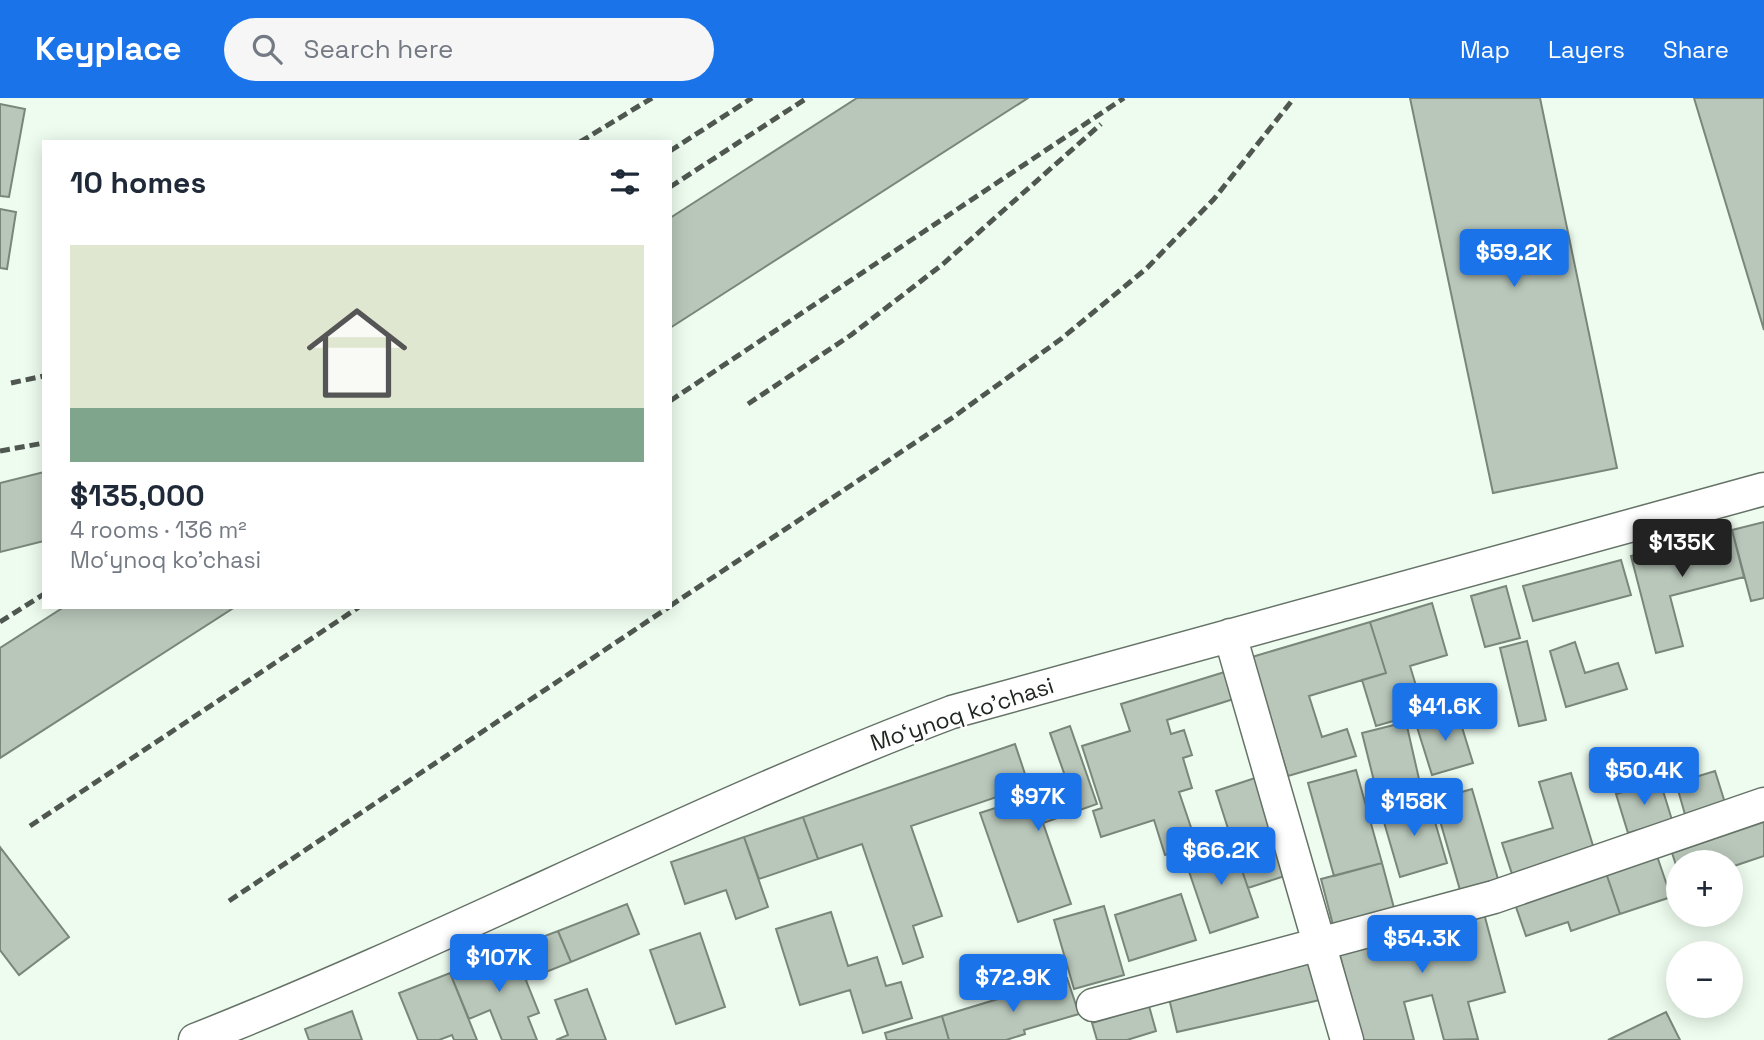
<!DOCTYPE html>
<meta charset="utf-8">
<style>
:root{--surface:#fff;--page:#f6f6f7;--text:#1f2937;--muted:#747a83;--line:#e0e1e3;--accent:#1a73e8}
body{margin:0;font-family:"Space Grotesk",sans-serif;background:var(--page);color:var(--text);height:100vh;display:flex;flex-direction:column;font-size:26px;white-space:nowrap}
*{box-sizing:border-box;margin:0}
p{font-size:23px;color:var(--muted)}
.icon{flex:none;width:38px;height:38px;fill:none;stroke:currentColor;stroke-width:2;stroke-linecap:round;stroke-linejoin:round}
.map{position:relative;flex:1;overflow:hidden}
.sheet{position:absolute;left:42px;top:42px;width:630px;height:469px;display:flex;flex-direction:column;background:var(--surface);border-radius:0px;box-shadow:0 4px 18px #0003}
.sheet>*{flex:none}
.fabs{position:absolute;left:1666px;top:752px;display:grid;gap:14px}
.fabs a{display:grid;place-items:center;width:77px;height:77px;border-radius:50%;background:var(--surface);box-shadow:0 4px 18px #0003;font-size:35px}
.price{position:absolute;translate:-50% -60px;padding:0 16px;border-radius:7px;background:var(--accent);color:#fff;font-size:23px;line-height:46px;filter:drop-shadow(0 2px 4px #0008)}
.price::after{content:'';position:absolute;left:50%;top:42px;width:21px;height:16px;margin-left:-10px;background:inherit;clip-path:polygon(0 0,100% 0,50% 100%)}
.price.current{background:#222;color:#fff}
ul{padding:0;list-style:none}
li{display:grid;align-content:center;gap:14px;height:371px;padding:0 28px}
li+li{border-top:2px solid var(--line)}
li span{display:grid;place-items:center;height:217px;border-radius:0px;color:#555}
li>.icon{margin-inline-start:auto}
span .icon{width:126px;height:126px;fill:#fffc;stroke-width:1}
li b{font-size:30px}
h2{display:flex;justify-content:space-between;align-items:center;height:84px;padding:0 28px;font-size:30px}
header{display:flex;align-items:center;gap:42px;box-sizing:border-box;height:98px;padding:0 35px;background:var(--accent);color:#fff}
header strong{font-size:33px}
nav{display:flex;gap:38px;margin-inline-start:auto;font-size:24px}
.search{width:490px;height:63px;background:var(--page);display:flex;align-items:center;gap:18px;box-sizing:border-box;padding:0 24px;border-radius:38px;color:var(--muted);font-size:26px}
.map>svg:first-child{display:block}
</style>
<header>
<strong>Keyplace</strong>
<div class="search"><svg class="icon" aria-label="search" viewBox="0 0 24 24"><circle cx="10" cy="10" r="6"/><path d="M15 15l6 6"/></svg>Search here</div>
<nav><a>Map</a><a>Layers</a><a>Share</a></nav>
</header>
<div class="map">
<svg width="1764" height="942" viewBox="0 0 1764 942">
<rect width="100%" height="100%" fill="#eefcef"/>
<!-- building -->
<path fill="#b9c7ba" stroke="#79867a" stroke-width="2" d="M857 0H1028L670 230V120Z
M1410 0H1540L1617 370 1493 395Z
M1694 0H1764V232Z
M0 6 25 11 9 99 0 98Z
M0 111 16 114 7 171 0 170Z
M44 374V443L0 454V385Z
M1764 424V500L1751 503 1732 432Z
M1732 432 1744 479 1670 498 1683 548 1656 555 1631 458Z
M1621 462 1631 497 1533 523 1523 488Z
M1506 488 1520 540 1485 549 1471 498Z
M1432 505 1447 557 1410 568 1424 614 1376 628 1362 582 1386 575 1370 524Z
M64 509H235L0 660V550Z
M1370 524 1386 575 1309 598 1322 639 1347 631 1356 658 1288 678 1252 559Z
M1527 543 1546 622 1519 628 1500 550Z
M1575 544 1585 575 1618 565 1627 591 1566 609 1550 553Z
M1231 572 1240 599 1167 622 1171 636 1184 632 1192 657 1183 660 1192 690 1179 694 1197 747 1165 757 1154 722 1101 739 1093 713 1102 710 1082 648 1130 633 1121 606Z
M1457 613 1473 665 1432 677 1416 626Z
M1406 624 1419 681 1376 691 1362 635Z
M1070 628 1097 706 1043 725 1071 806 1018 824 980 715 1011 705 1008 698 1065 678 1050 635Z
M1015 646 1029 688 911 728 942 818 913 828 923 859 903 866 862 746 818 761 803 719Z
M1356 672 1382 765 1334 778 1308 685Z
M1715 673 1726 708 1686 720 1676 685Z
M1571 675 1594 751 1512 776 1502 745 1553 730 1539 684Z
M1264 677 1281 727 1232 743 1216 693Z
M1660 683 1672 722 1628 735 1616 696Z
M1472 691 1498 781 1460 792 1434 702Z
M1428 700 1447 765 1400 779 1381 714Z
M803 719 818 761 759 781 744 739Z
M1764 724V758L1731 769V765H1678V773L1672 755Z
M1281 727 1297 774 1248 790 1232 743Z
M744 739 768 809 736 821 726 792 685 806 671 764Z
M1232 743 1258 819 1210 835 1184 759Z
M0 749 69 839 19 877 0 852Z
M1656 755 1671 799 1620 816 1605 772Z
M1382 765 1394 810 1333 827 1321 781Z
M1605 772 1620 816 1571 833 1568 824 1526 838 1514 803Z
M1181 796 1196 842 1129 863 1115 817Z
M627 806 639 836 571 864 558 833Z
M1104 808 1124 877 1074 891 1054 822Z
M1482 808 1505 894 1468 904 1478 941 1444 942 1432 897 1404 904 1414 942H1362L1337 846Z
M831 814 848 868 877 859 886 888 901 884 912 920 863 935 850 892 800 907 776 831Z
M558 833 571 864 526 882 513 850Z
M700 835 725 909 676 926 650 852Z
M513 850 539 915 528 919 537 942H502L490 912 469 921 450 875Z
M1311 863 1320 902 1177 934 1168 896Z
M450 875 477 942H454L452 937 439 942H418L399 895Z
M1067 880 1079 916 1024 932 1025 936 1006 942H949L942 918Z
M587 891 606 942H556L568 937 555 902Z
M1149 908 1156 933 1127 942H1097L1092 925Z
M352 913 362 942H309L305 931Z
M1666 914 1680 942H1608Z
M942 918 949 942H887L885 935Z"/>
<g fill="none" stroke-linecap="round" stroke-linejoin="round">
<defs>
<path id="minor" d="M1230 537 1347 942
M1093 907 1494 799 1764 706
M195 942C451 841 695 711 952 614L1764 391"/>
</defs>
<!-- minor casing -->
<use href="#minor" stroke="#657267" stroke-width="35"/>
<!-- minor -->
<use href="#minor" stroke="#fff" stroke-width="32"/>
<!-- rail -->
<path stroke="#4f5750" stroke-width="5" stroke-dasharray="10 5" stroke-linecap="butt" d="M580 44 652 0
M670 53 752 0
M670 89 807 0
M11 285 44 278
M670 303 1124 0
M748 306 851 237 943 166 1101 26
M0 353 44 345
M670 508 952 320 1061 241 1147 170 1214 101 1294 0
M0 524 44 496
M30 728 359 509
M229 803 669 509"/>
</g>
<g text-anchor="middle" stroke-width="5" stroke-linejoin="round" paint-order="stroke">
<!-- street labels -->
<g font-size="23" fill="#202621" stroke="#fff">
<text transform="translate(962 616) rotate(-18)" y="8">Moʻynoq ko'chasi</text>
</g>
</g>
</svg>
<div class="fabs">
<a>+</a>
<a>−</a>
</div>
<b class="price" style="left:1514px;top:191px">$59.2K</b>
<b class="price current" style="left:1682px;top:481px">$135K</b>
<b class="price" style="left:1445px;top:645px">$41.6K</b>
<b class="price" style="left:1644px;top:709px">$50.4K</b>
<b class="price" style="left:1038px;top:735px">$97K</b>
<b class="price" style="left:1414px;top:740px">$158K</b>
<b class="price" style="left:1221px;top:789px">$66.2K</b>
<b class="price" style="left:1422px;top:877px">$54.3K</b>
<b class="price" style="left:499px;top:896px">$107K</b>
<b class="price" style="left:1013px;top:916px">$72.9K</b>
<section class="sheet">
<h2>10 homes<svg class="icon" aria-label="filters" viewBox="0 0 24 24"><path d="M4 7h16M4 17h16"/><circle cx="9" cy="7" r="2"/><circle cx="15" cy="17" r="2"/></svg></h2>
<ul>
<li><span style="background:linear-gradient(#dfe7d0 75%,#7fa58c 0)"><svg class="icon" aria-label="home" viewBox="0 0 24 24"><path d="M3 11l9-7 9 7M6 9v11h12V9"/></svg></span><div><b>$135,000</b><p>4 rooms · 136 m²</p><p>Moʻynoq ko'chasi</p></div></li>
</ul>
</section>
</div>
